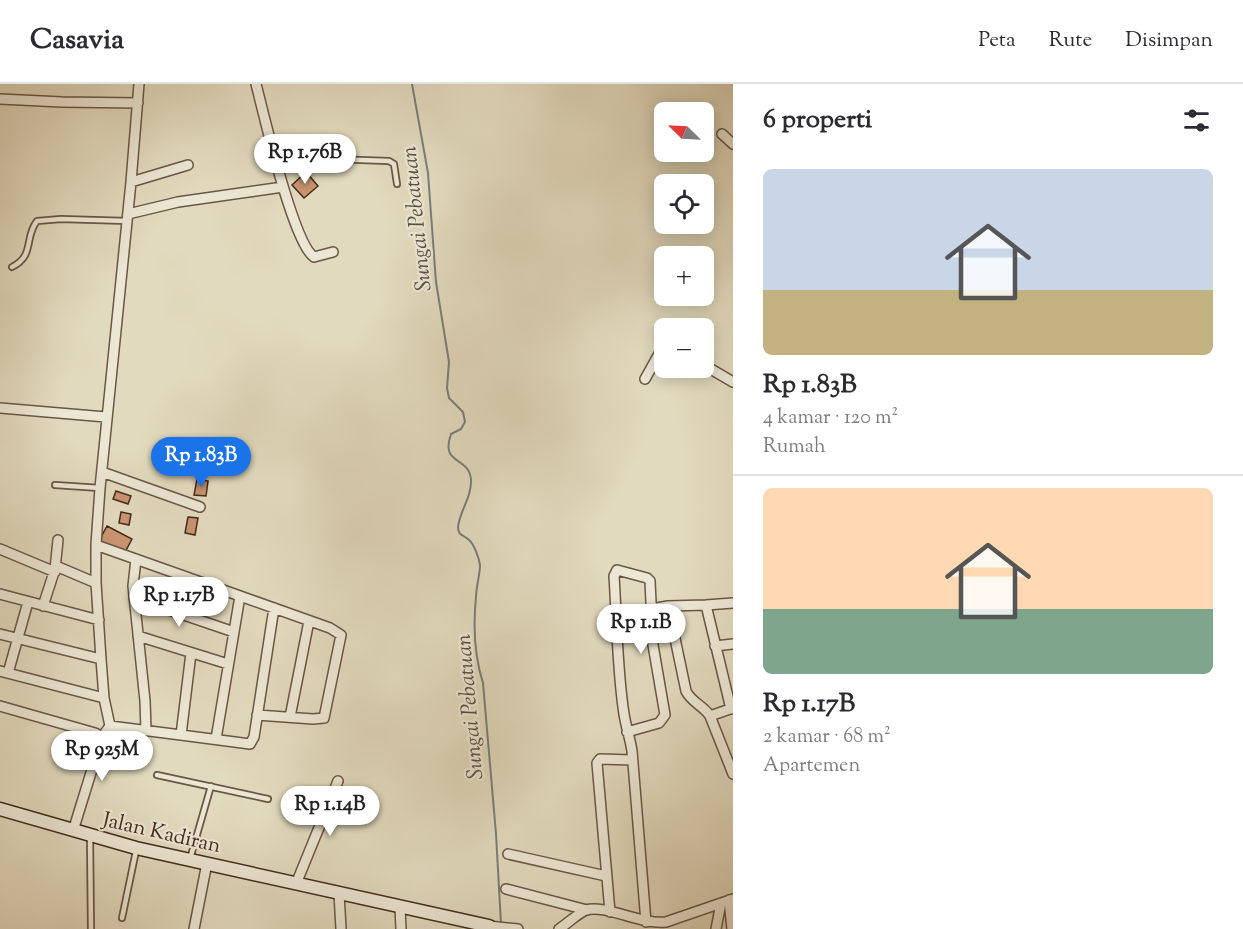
<!DOCTYPE html>
<html lang="id">
<meta charset="utf-8">
<style>
:root{--surface:#fff;--page:#f7f7f7;--text:#2b2b33;--muted:#7c7c81;--line:#e1e1e2;--accent:#1a73e8}
body{margin:0;font-family:"Sorts Mill Goudy",serif;background:var(--page);color:var(--text);height:100vh;display:flex;flex-direction:column;font-size:22px;white-space:nowrap}
*{box-sizing:border-box;margin:0}
p{font-size:20px;color:var(--muted)}
.icon{flex:none;width:33px;height:33px;fill:none;stroke:currentColor;stroke-width:2;stroke-linecap:round;stroke-linejoin:round}
.map{position:relative;flex:1;overflow:hidden}
.sheet{display:flex;flex-direction:column;background:var(--surface);width:510px}
.sheet>*{flex:none}
.needle{width:39px;rotate:294deg}
.controls{position:absolute;left:654px;top:18px;display:grid;gap:12px}
.controls a{display:grid;place-items:center;width:60px;height:60px;border-radius:9px;background:var(--surface);box-shadow:0 3px 15px #0003;font-size:30px}
.price{position:absolute;translate:-50% -51px;padding:0 14px;border-radius:21px;background:#fff;color:#222;font-size:20px;line-height:39px;filter:drop-shadow(0 2px 3px #0008)}
.price::after{content:'';position:absolute;left:50%;top:36px;width:18px;height:14px;margin-left:-9px;background:inherit;clip-path:polygon(0 0,100% 0,50% 100%)}
.price.current{background:var(--accent);color:#fff}
ul{padding:0;list-style:none}
li{display:grid;align-content:center;gap:12px;height:318px;padding:0 30px}
li+li{border-top:2px solid var(--line)}
li span{display:grid;place-items:center;height:186px;border-radius:9px;color:#555}
li>.icon{margin-inline-start:auto}
span .icon{width:108px;height:108px;fill:#fffc;stroke-width:1}
li b{font-size:26px}
h2{display:flex;justify-content:space-between;align-items:center;height:72px;padding:0 30px;font-size:26px}
header{display:flex;align-items:center;gap:36px;box-sizing:border-box;height:84px;padding:0 30px;background:var(--surface);border-bottom:2px solid var(--line)}
header strong{font-size:28px}
nav{display:flex;gap:33px;margin-inline-start:auto;font-size:21px}
main{display:flex;flex:1;min-height:0}
.map>svg:first-child{display:block}
</style>
<header>
<strong>Casavia</strong>
<nav><a>Peta</a><a>Rute</a><a>Disimpan</a></nav>
</header>
<main>
<div class="map">
<svg width="733" height="845" viewBox="0 0 733 845">
<rect width="100%" height="100%" fill="#e2dabe"/>
<filter id="stains"><feTurbulence type="fractalNoise" baseFrequency=".00333" numOctaves="4"/><feColorMatrix values="0 0 0 0 .2 0 0 0 0 .09 0 0 0 0 .02 0 0 0 .5 -.17"/></filter>
<radialGradient id="worn" r=".72"><stop offset=".6" stop-color="#630" stop-opacity="0"/><stop offset="1" stop-color="#630" stop-opacity=".3"/></radialGradient>
<g fill="none" stroke-linecap="round" stroke-linejoin="round">
<!-- stream -->
<path stroke="#767f7c" stroke-width="2" d="M412 0 428 89 436 198 449 278 447 304 449 314 463 328 465 338 461 345 451 350C440 382 468 371 471 395 472 413 460 426 458 443 458 452 464 451 469 456 474 460 479 474 480 481 480 491 476 503 476 513 473 543 474 571 483 599L496 750 501 840"/>
</g>
<!-- building -->
<path fill="#ca9570" stroke="#432a1d" stroke-width="1.5" d="M306 88 318 102 304 114 292 101Z
M197 395 208 397 206 412 194 411Z
M116 407 131 412 128 420 113 415Z
M121 428 131 430 129 441 119 439Z
M188 433 198 434 195 451 185 449Z
M107 442 132 455 124 470 99 457Z"/>
<g fill="none" stroke-linecap="round" stroke-linejoin="round">
<defs>
<path id="lane" d="M275 73 389 77 394 80 397 100
M12 183C35 172 24 153 37 137L61 135 128 137
M55 401 100 404
M157 691 268 715
M90 752 91 845
M190 775 211 702
M122 834 136 767"/>
<path id="street" d="M256 0C264 31 293 159 314 173L333 168
M0 15 62 18 138 19
M722 50 733 60
M131 98 188 81
M128 130 178 118 283 103
M704 281 733 298
M645 295 664 261
M0 324 106 333
M102 388 200 423
M96 461 240 512
M0 465 55 488
M136 475 133 502 145 617 146 646
M56 482 96 499
M0 510 99 536
M134 514 234 548
M706 521 733 519
M43 522 55 485 58 456
M651 525 668 522 706 521 731 625
M673 545 686 607C691 618 704 622 710 632
M0 550 101 575
M138 552 228 580
M715 562 733 560
M191 569 181 651 250 660 254 653 274 524
M0 587 104 614
M8 589 28 518
M0 622 95 649 102 653
M733 624 710 632 733 690
M290 633 309 537
M110 642 181 651
M627 648 659 639 665 631 653 561 650 497 647 494 617 486 614 492C617 537 617 585 624 630 626 643 630 654 632 667L646 838
M216 655 240 512 330 544 341 551 324 634 313 635 257 631
M73 747 102 653 110 642 104 614 101 575 96 499V461L100 404 131 98 139 0
M508 770 606 792
M296 800 338 697
M506 805 587 826
M339 809 341 845
M729 816 732 845
M400 823 401 845
M610 828 597 679 600 675 632 676
M489 842 518 845
M194 845 207 779
M559 845C567 840 577 830 586 826 605 820 641 841 666 838L733 815
M716 845 721 819"/>
<path id="secondary" d="M0 725 136 764 489 842 490 845"/>
</defs>
<!-- lane casing -->
<use href="#lane" stroke="#6b5645" stroke-width="8"/>
<!-- street casing -->
<use href="#street" stroke="#6b5645" stroke-width="12"/>
<!-- secondary casing -->
<use href="#secondary" stroke="#432a1d" stroke-width="15"/>
<!-- lane -->
<use href="#lane" stroke="#ece7d5" stroke-width="4.5"/>
<!-- street -->
<use href="#street" stroke="#ece7d5" stroke-width="9"/>
<!-- secondary -->
<use href="#secondary" stroke="#ece7d5" stroke-width="12"/>
</g>
<g text-anchor="middle" stroke-width="4.5" stroke-linejoin="round" paint-order="stroke">
<!-- street labels -->
<g font-size="21" fill="#432a1d" stroke="#ece7d5">
<text transform="translate(162 748) rotate(13)" y="7">Jalan Kadiran</text>
</g>
<!-- water labels -->
<g font-size="22" font-style="italic" fill="#584e44" stroke="#ece7d5">
<text transform="translate(415 135) rotate(-96)" y="8">Sungai Pebatuan</text>
<text transform="translate(468 623) rotate(-95)" y="8">Sungai Pebatuan</text>
</g>
</g>
<rect width="100%" height="100%" filter="url(#stains)"/>
<rect width="100%" height="100%" fill="url(#worn)"/>
</svg>
<div class="controls">
<a><svg class="needle" viewBox="-14 -14 28 28"><path d="M0-13l5 13h-10z" fill="#e53935"/><path d="M0 13l5-13h-10z" fill="#7c7c81"/></svg></a>
<a><svg class="icon" aria-label="locate" viewBox="0 0 24 24"><circle cx="12" cy="12" r="6"/><path d="M12 2v4M12 18v4M2 12h4M18 12h4"/></svg></a>
<a>+</a>
<a>−</a>
</div>
<b class="price" style="left:305px;top:101px">Rp 1.76B</b>
<b class="price current" style="left:201px;top:404px">Rp 1.83B</b>
<b class="price" style="left:179px;top:544px">Rp 1.17B</b>
<b class="price" style="left:641px;top:571px">Rp 1.1B</b>
<b class="price" style="left:102px;top:698px">Rp 925M</b>
<b class="price" style="left:330px;top:753px">Rp 1.14B</b>
</div>
<section class="sheet">
<h2>6 properti<svg class="icon" aria-label="filters" viewBox="0 0 24 24"><path d="M4 7h16M4 17h16"/><circle cx="9" cy="7" r="2"/><circle cx="15" cy="17" r="2"/></svg></h2>
<ul>
<li><span style="background:linear-gradient(#c9d6e8 65%,#c2b280 0)"><svg class="icon" aria-label="home" viewBox="0 0 24 24"><path d="M3 11l9-7 9 7M6 9v11h12V9"/></svg></span><div><b>Rp 1.83B</b><p>4 kamar · 120 m²</p><p>Rumah</p></div></li>
<li><span style="background:linear-gradient(#ffd9b3 65%,#7fa58c 0)"><svg class="icon" aria-label="home" viewBox="0 0 24 24"><path d="M3 11l9-7 9 7M6 9v11h12V9"/></svg></span><div><b>Rp 1.17B</b><p>2 kamar · 68 m²</p><p>Apartemen</p></div></li>
</ul>
</section>
</main>
